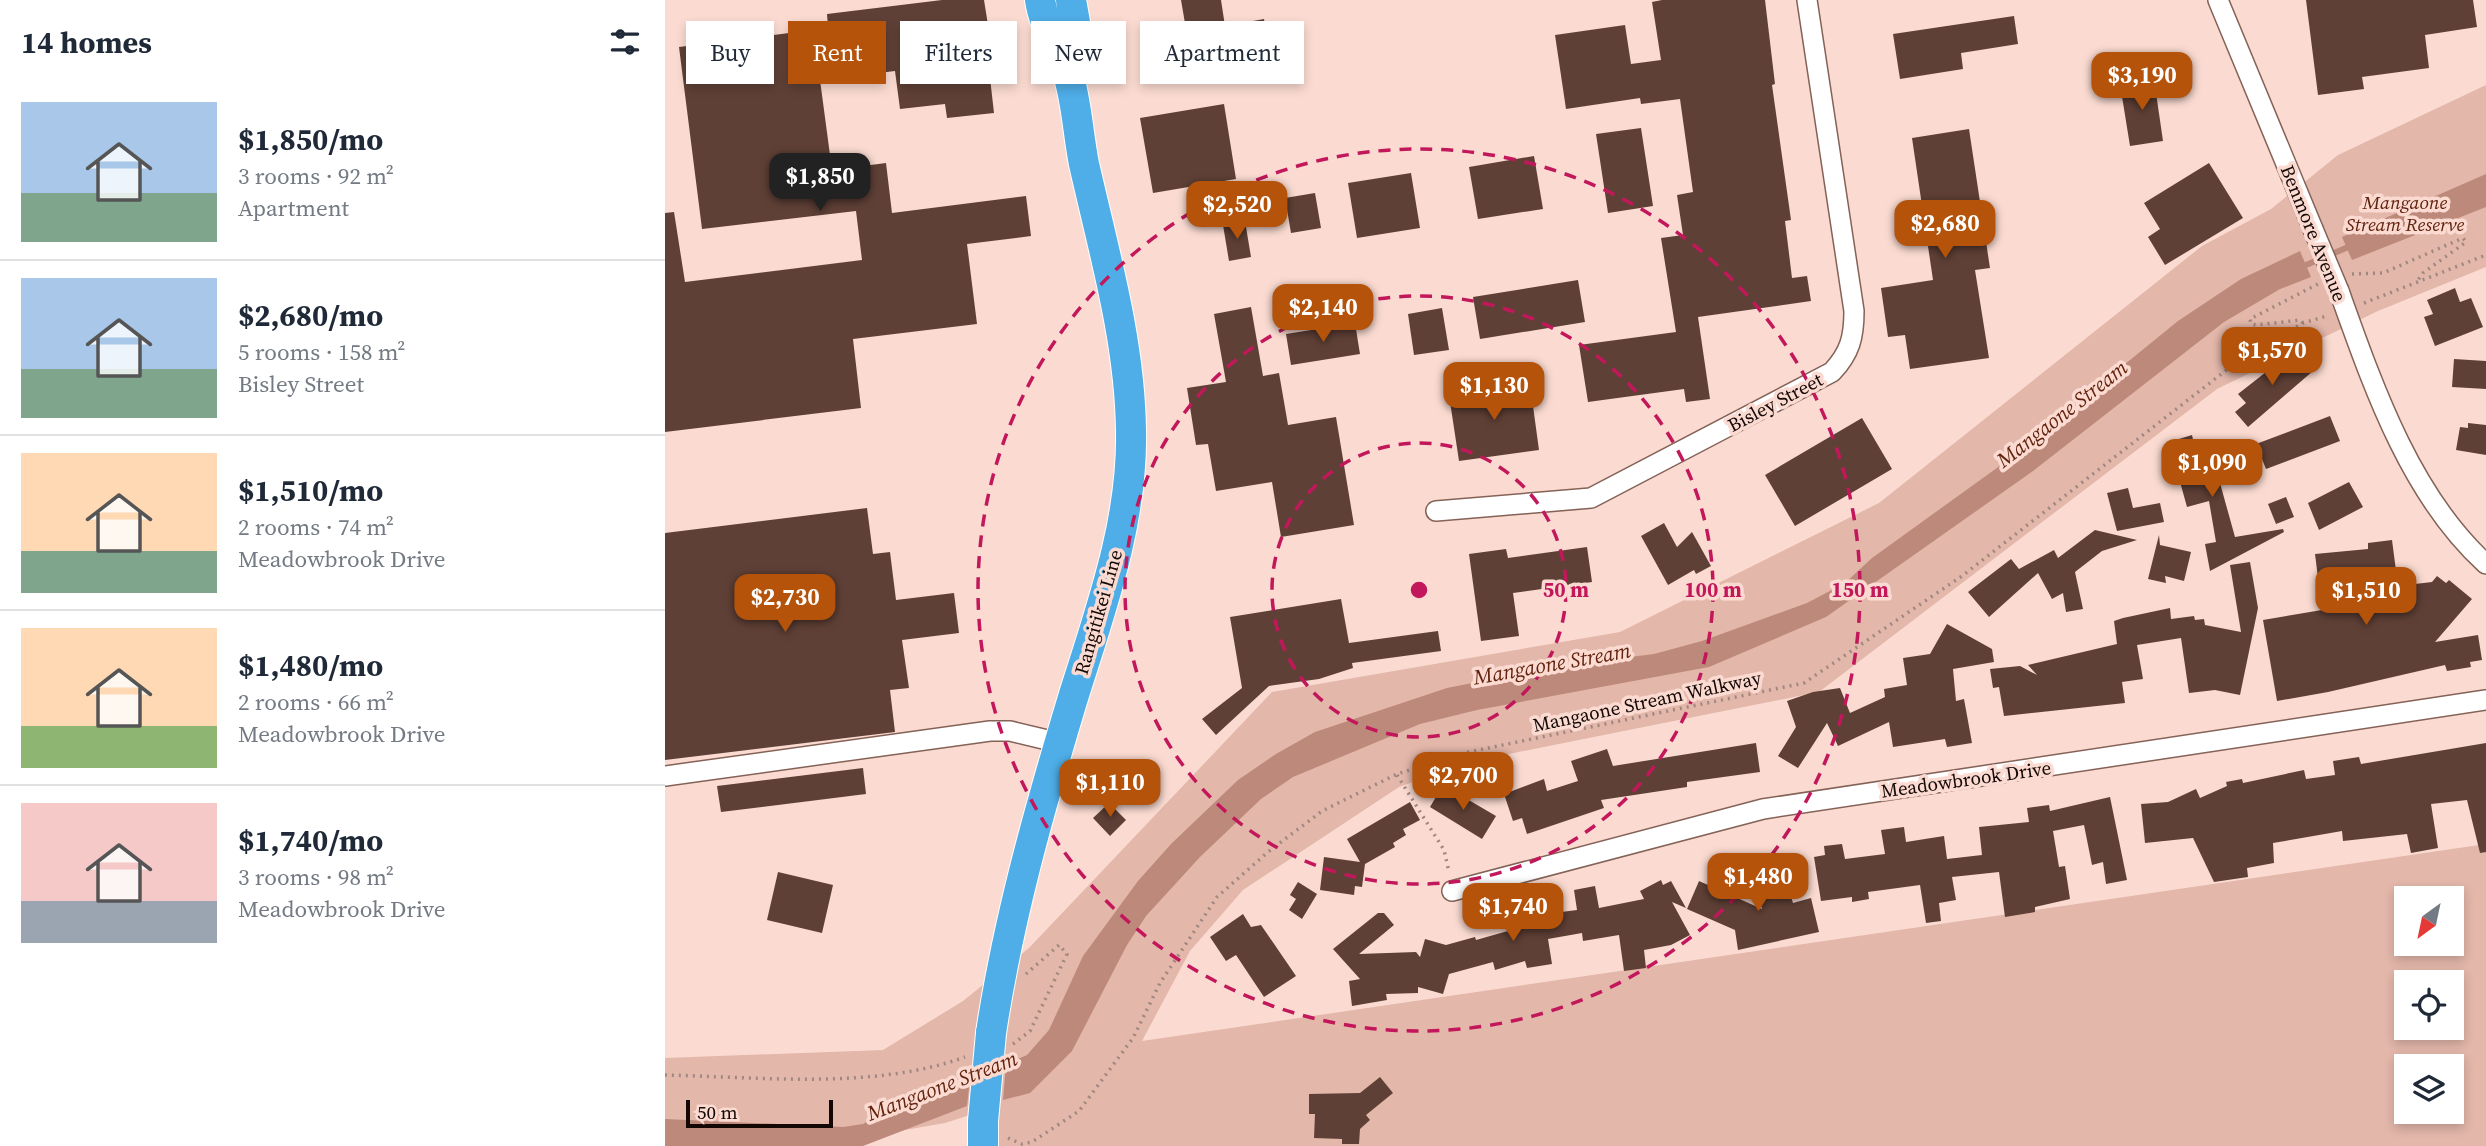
<!DOCTYPE html>
<meta charset="utf-8">
<style>
:root{--surface:#fff;--page:#f6f6f7;--text:#1f2937;--muted:#747a83;--line:#e0e1e3;--accent:#b45309}
body{margin:0;font-family:"Source Serif 4",serif;background:var(--page);color:var(--text);height:100vh;display:flex;flex-direction:column;font-size:26px;white-space:nowrap}
*{box-sizing:border-box;margin:0}
p{font-size:23px;color:var(--muted)}
.icon{flex:none;width:38px;height:38px;fill:none;stroke:currentColor;stroke-width:2;stroke-linecap:round;stroke-linejoin:round}
.map{position:relative;flex:1;overflow:hidden}
.details{display:flex;flex-direction:column;background:var(--surface);width:665px}
.details>*{flex:none}
.guide{position:absolute;left:21px;top:21px;width:665px;height:63px;display:flex;gap:14px}
.needle{width:46px;rotate:213deg}
.buttons{position:absolute;left:1729px;top:886px;display:grid;gap:14px}
.buttons a{display:grid;place-items:center;width:70px;height:70px;border-radius:0px;background:var(--surface);box-shadow:0 4px 10px #0003;font-size:35px}
.scale{position:absolute;left:21px;bottom:18px;width:147px;box-sizing:border-box;padding-left:7px;border:4px solid #140805;border-top:0;font-size:19px;line-height:24px;white-space:nowrap;color:#140805;-webkit-text-stroke:5px #fbdbd1;paint-order:stroke}
.price{position:absolute;translate:-50% -60px;padding:0 16px;border-radius:14px;background:var(--accent);color:#fff;font-size:23px;line-height:46px;filter:drop-shadow(0 2px 4px #0008)}
.price::after{content:'';position:absolute;left:50%;top:42px;width:21px;height:16px;margin-left:-10px;background:inherit;clip-path:polygon(0 0,100% 0,50% 100%)}
.price.current{background:#222;color:#fff}
ul{padding:0;list-style:none}
li{display:flex;align-items:center;gap:21px;height:175px;padding:0 21px}
li+li{border-top:2px solid var(--line)}
li span{display:grid;place-items:center;flex:none;width:196px;height:140px;border-radius:0px;color:#555}
li>.icon{margin-inline-start:auto}
span .icon{width:84px;height:84px;fill:#fffc;stroke-width:1}
li b{font-size:30px}
h2{display:flex;justify-content:space-between;align-items:center;height:84px;padding:0 21px;font-size:30px}
.tag{padding:0 24px;border-radius:0px;background:var(--surface);box-shadow:0 4px 10px #0003;font-size:24px;line-height:63px}
.tag.current{background:var(--accent);color:#fff}
main{display:flex;flex:1;min-height:0}
.map>svg:first-child{display:block}
</style>
<main>
<section class="details">
<h2>14 homes<svg class="icon" aria-label="filters" viewBox="0 0 24 24"><path d="M4 7h16M4 17h16"/><circle cx="9" cy="7" r="2"/><circle cx="15" cy="17" r="2"/></svg></h2>
<ul>
<li><span style="background:linear-gradient(#a9c7e8 65%,#7fa58c 0)"><svg class="icon" aria-label="home" viewBox="0 0 24 24"><path d="M3 11l9-7 9 7M6 9v11h12V9"/></svg></span><div><b>$1,850/mo</b><p>3 rooms · 92 m²</p><p>Apartment</p></div></li>
<li><span style="background:linear-gradient(#a9c7e8 65%,#7fa58c 0)"><svg class="icon" aria-label="home" viewBox="0 0 24 24"><path d="M3 11l9-7 9 7M6 9v11h12V9"/></svg></span><div><b>$2,680/mo</b><p>5 rooms · 158 m²</p><p>Bisley Street</p></div></li>
<li><span style="background:linear-gradient(#ffd9b3 70%,#7fa58c 0)"><svg class="icon" aria-label="home" viewBox="0 0 24 24"><path d="M3 11l9-7 9 7M6 9v11h12V9"/></svg></span><div><b>$1,510/mo</b><p>2 rooms · 74 m²</p><p>Meadowbrook Drive</p></div></li>
<li><span style="background:linear-gradient(#ffd9b3 70%,#8fb573 0)"><svg class="icon" aria-label="home" viewBox="0 0 24 24"><path d="M3 11l9-7 9 7M6 9v11h12V9"/></svg></span><div><b>$1,480/mo</b><p>2 rooms · 66 m²</p><p>Meadowbrook Drive</p></div></li>
<li><span style="background:linear-gradient(#f6c9c9 70%,#9aa5b1 0)"><svg class="icon" aria-label="home" viewBox="0 0 24 24"><path d="M3 11l9-7 9 7M6 9v11h12V9"/></svg></span><div><b>$1,740/mo</b><p>3 rooms · 98 m²</p><p>Meadowbrook Drive</p></div></li>
</ul>
</section>
<div class="map">
<svg width="1821" height="1146" viewBox="0 0 1821 1146">
<rect width="100%" height="100%" fill="#fbdbd1"/>
<!-- green -->
<path fill="#e3b7aa" fill-rule="evenodd" d="M1821 85V267L1713 311 1552 389 1154 692 804 762 734 787 578 890 525 951 477 1041 1821 844V1146H314L308 1114 280 1123 189 1139 0 1132V1058L218 1050 298 1001 364 948 607 692 955 632 1214 503 1537 246 1606 209 1673 155ZM1741 898H1787V943H1741ZM1741 982H1787V1027H1741ZM1741 1066H1787V1111H1741Z"/>
<!-- water -->
<path fill="#bc897a" d="M1821 174V207L1687 260 1677 237Z
M1635 251 1646 277 1615 289 1559 322 1368 471 1161 617 1044 667 812 710 755 724 628 777 596 799 535 857 481 916 462 945 407 1051 365 1093 338 1100 341 1064 362 1055 384 1030 418 956 473 881 506 844 573 780 611 754 650 732 782 688 893 666 989 654 1037 641 1142 603 1180 583 1207 558 1336 465 1513 321 1576 279Z
M305 1079 302 1106 198 1146H0V1119L178 1127 198 1124 217 1113Z"/>
<g fill="none" stroke-linecap="round" stroke-linejoin="round">
<!-- stream -->
<path stroke="#bc897a" stroke-width="6" d="M1634 268 1688 245"/>
</g>
<!-- building -->
<path fill="#5f4036" d="M277 0H319L323 25 334 24 338 58 323 60 329 113 282 118 280 104 235 109 230 71 155 80 167 170 221 163 227 213 361 196 366 236 302 244 312 324 188 339 196 408 0 432V213L9 212 20 282 197 260 191 211 37 229 14 47 163 28 162 14Z
M516 0H556L560 26 599 19 603 45 565 52 566 57 527 64Z
M997 0H1100L1110 84 1107 85 1126 220 1120 221 1127 278 1142 276 1146 301 1033 317 1045 399 1021 402 1019 389 923 402 914 345 1011 332 996 238 1018 235 1012 195 1028 192 1015 99 976 104 975 98 901 109 890 35 960 25 966 64 996 60 987 2Z
M1641 0H1808L1812 27 1760 35 1764 68 1697 77 1699 89 1653 95Z
M1349 16 1353 44 1296 53 1298 69 1235 79 1228 34Z
M1489 79 1498 141 1465 146 1455 84Z
M559 104 571 179 488 193 475 118Z
M976 128 988 206 943 213 931 134Z
M1304 129 1325 268 1310 270 1324 358 1245 369 1240 335 1223 337 1216 288 1268 280 1247 138Z
M869 156 878 209 813 219 804 167Z
M1544 163 1578 218 1500 265 1483 237 1495 229 1479 203Z
M746 173 755 228 692 238 683 183Z
M650 193 656 228 626 233 620 198Z
M580 221 586 257 564 261 558 225Z
M913 280 920 322 815 339 808 297Z
M1790 288 1795 302 1806 298 1818 327 1770 346 1759 317 1768 314 1762 300Z
M586 307 598 376 614 373 623 425 671 417 689 525 616 537 607 482 551 491 543 444 531 445 522 388 561 382 549 314Z
M777 308 784 350 749 355 743 314Z
M690 323 695 354 626 365 621 334Z
M1629 350 1648 371 1583 427 1570 412 1581 403 1573 394Z
M1789 359 1821 361V389L1787 387Z
M865 384 874 450 794 461 784 395Z
M1665 416 1675 441 1601 469 1591 444Z
M1197 418 1227 469 1130 526 1100 475Z
M1803 423 1821 425V455L1791 450 1795 427 1803 428Z
M1527 435 1529 444 1552 439 1556 451 1548 458 1570 537 1618 529 1619 532 1545 571 1540 544 1551 542 1544 501 1522 507 1504 442Z
M1684 482 1698 507 1654 530 1643 503Z
M1463 488 1468 508 1495 503 1499 522 1452 531 1442 493Z
M1621 497 1629 517 1611 524 1603 504Z
M202 508 208 554 225 552 231 600 289 593 294 633 237 640 244 688 225 690 230 732 0 760V533Z
M999 523 1012 547 1027 532 1046 566 1031 574 1029 570 1003 585 976 536Z
M1430 530 1472 540 1437 551 1410 572 1418 609 1401 612 1398 593 1387 599 1373 573 1324 617 1303 592 1346 559 1354 569 1389 550 1393 558Z
M1494 535 1495 545 1526 552 1519 581 1500 576 1501 583 1483 579Z
M1727 540 1733 586 1767 582 1772 576 1781 583 1784 580 1807 599 1770 642 1813 635 1817 660 1805 662 1806 667 1782 671 1780 665 1663 692 1612 701 1598 620 1657 610 1650 554 1703 549V543Z
M922 547 927 582 848 593 854 636 816 641 804 554 841 549 843 558Z
M1585 562 1593 608 1575 695 1550 690 1524 693 1516 638 1472 645 1478 679 1457 682 1460 703 1339 716 1334 687 1328 688 1325 669 1355 666 1372 675 1363 665 1452 644 1449 621 1458 618 1505 608 1506 619 1529 616 1530 620 1539 619 1540 625 1576 632 1565 565Z
M676 599 684 643 773 631 776 651 687 663 688 668 654 679 604 686 551 735 537 719 577 688 565 617Z
M1282 624 1327 649 1329 662 1288 669 1291 701 1299 699 1307 743 1282 747 1280 739 1228 747 1224 722 1173 746 1162 723 1133 768 1113 756 1131 727 1122 701 1148 692 1175 688 1185 713 1220 697 1219 689 1242 685 1238 658 1265 654Z
M1091 743 1095 772 1022 782V787L936 800 939 808 862 834 857 818 848 821 839 794 879 779 882 791 913 781 906 761 942 749 948 766Z
M1821 743V852L1815 853 1802 800 1766 804 1773 848 1746 853 1742 834 1678 841 1677 831 1608 843 1609 863 1582 868 1583 877 1549 882 1528 838 1480 843 1476 804 1503 802 1531 789 1535 798 1562 786 1561 782 1577 779 1578 783 1639 770 1641 779 1670 775 1668 761 1694 757 1696 764Z
M198 768 201 794 56 812 52 786Z
M778 785 831 816 817 839 765 807Z
M1445 797 1462 880 1441 884 1438 862 1427 865 1419 825 1388 831 1394 867 1400 866 1405 899 1370 907V912L1340 917 1334 872 1287 877 1291 900 1274 903 1276 921 1261 923 1255 885 1203 892 1204 899 1187 902V897L1156 901 1149 857 1160 855 1159 846 1177 844 1180 859 1220 854 1216 830 1239 827 1241 842 1279 836 1282 859 1317 855 1314 827 1364 822 1362 808 1384 805 1385 811Z
M745 802 755 820 738 829 741 835 728 843 730 847 700 864 697 887 690 886 689 895 655 890 659 857 695 862 682 839Z
M444 803 461 820 445 836 428 818Z
M1109 871 1112 878 1119 875 1128 903 1146 898 1154 932 1073 950 1070 930 1022 909 1034 881 1097 909 1091 890 1095 889 1093 876Z
M113 872 168 885 157 933 102 920Z
M996 880 998 885 1006 881 1021 908 1007 902 1025 935 1006 945 979 950 981 968 959 971 954 935 918 941 917 933 883 939 887 964 862 968 860 961 830 970 828 962 784 974 778 994 753 987V993L721 994 722 1000 687 1006 684 981 695 979 668 949 713 913H719L729 925 694 954 751 952 755 957 760 939 781 945 810 937 811 940 850 929 848 918 912 910 909 890 930 886 934 908 979 899 975 891Z
M633 882 652 894 637 919 624 910 631 899 625 895Z
M578 914 586 927 596 925 631 976 599 997 571 955 561 961 545 937Z
M715 1077 728 1093 701 1115 705 1120 695 1129 694 1144H677V1139L649 1138 650 1114H644V1094L695 1093Z"/>
<g fill="none" stroke-linecap="round" stroke-linejoin="round">
<defs>
<path id="minor" d="M1553 0 1648 229
M1674 291C1708 386 1745 495 1821 564
M771 511 926 498 1167 372C1185 353 1189 337 1189 311L1142 0
M0 776 325 731H345L395 743
M787 891 1098 809 1821 700"/>
<path id="highway" d="M403 73 411 28 406 0
M326 1033C343 920 374 811 407 701 434 614 468 524 466 431 465 341 439 252 419 164 413 134 412 103 403 74 396 48 379 28 375 0
M318 1121V1146"/>
</defs>
<!-- minor casing -->
<use href="#minor" stroke="#846257" stroke-width="22"/>
<!-- highway casing -->
<use href="#highway" stroke="#fff" stroke-width="32"/>
<!-- path -->
<path stroke="#a08881" stroke-width="3.5" stroke-dasharray="2 5" stroke-linecap="butt" d="M1687 274 1718 273 1798 238 1801 242 1758 273 1753 280
M1699 303 1821 255
M1638 323 1635 320 1592 325 1586 324 1585 319 1653 284
M732 775 779 850 784 872
M348 1044 365 1031 402 954 394 945 361 974
M0 1075C96 1077 209 1090 300 1057
M343 1138 357 1144 367 1142 414 1111 468 1038 495 983 552 897 603 852 657 811 732 774 799 753 1139 683 1297 576 1582 354 1638 323 1662 316"/>
<!-- minor -->
<use href="#minor" stroke="#fff" stroke-width="19"/>
<!-- highway -->
<use href="#highway" stroke="#4fade7" stroke-width="30"/>
<defs>
<path id="minor-bridge" d="M1648 229 1674 291"/>
<path id="highway-bridge" d="M318 1121 326 1033"/>
</defs>
<!-- minor-bridge casing -->
<use href="#minor-bridge" stroke="#846257" stroke-width="22" stroke-linecap="butt"/>
<!-- highway-bridge casing -->
<use href="#highway-bridge" stroke="#fff" stroke-width="32" stroke-linecap="butt"/>
<!-- minor-bridge -->
<use href="#minor-bridge" stroke="#fff" stroke-width="19"/>
<!-- highway-bridge -->
<use href="#highway-bridge" stroke="#4fade7" stroke-width="30"/>
</g>
<!-- distance rings -->
<g fill="none" stroke="#c2185b" stroke-width="3.5" stroke-dasharray="12 9">
<circle cx="754" cy="590" r="147"/>
<circle cx="754" cy="590" r="294"/>
<circle cx="754" cy="590" r="441"/>
</g>
<g text-anchor="middle" stroke-width="7" stroke-linejoin="round" paint-order="stroke">
<!-- park labels -->
<g font-size="19" font-style="italic" fill="#60210d" stroke="#fbdbd1">
<text x="1740" y="209">Mangaone<tspan x="1740" dy="22">Stream Reserve</tspan></text>
</g>
<!-- street labels -->
<g font-size="19" fill="#140805" stroke="#fbdbd1">
<text transform="translate(1649 233) rotate(68)" y="7">Benmore Avenue</text>
<text transform="translate(1110 402) rotate(-28)" y="7">Bisley Street</text>
<text transform="translate(433 612) rotate(-74)" y="7">Rangitikei Line</text>
<text transform="translate(982 701) rotate(-12)" y="7">Mangaone Stream Walkway</text>
<text transform="translate(1301 779) rotate(-8)" y="7">Meadowbrook Drive</text>
</g>
<!-- water labels -->
<g font-size="21" font-style="italic" fill="#62230e" stroke="#fbdbd1">
<text transform="translate(1397 414) rotate(-38)" y="7">Mangaone Stream</text>
<text transform="translate(887 664) rotate(-10)" y="7">Mangaone Stream</text>
<text transform="translate(277 1086) rotate(-21)" y="7">Mangaone Stream</text>
</g>
</g>
<circle cx="754" cy="590" r="10" fill="#c2185b" stroke="#fbdbd1" stroke-width="3.5"/>
<g font-size="21" text-anchor="middle" font-weight="bold" fill="#c2185b" stroke="#fbdbd1" stroke-width="7" stroke-linejoin="round" paint-order="stroke">
<text x="901" y="597">50 m</text>
<text x="1048" y="597">100 m</text>
<text x="1195" y="597">150 m</text>
</g>
</svg>
<div class="buttons">
<a><svg class="needle" viewBox="-14 -14 28 28"><path d="M0-13l5 13h-10z" fill="#e53935"/><path d="M0 13l5-13h-10z" fill="#747a83"/></svg></a>
<a><svg class="icon" aria-label="locate" viewBox="0 0 24 24"><circle cx="12" cy="12" r="6"/><path d="M12 2v4M12 18v4M2 12h4M18 12h4"/></svg></a>
<a><svg class="icon" aria-label="layers" viewBox="0 0 24 24"><path d="M12 4l9 5-9 5-9-5zM3 14l9 5 9-5"/></svg></a>
</div>
<div class="scale">50 m</div>
<b class="price" style="left:1477px;top:112px">$3,190</b>
<b class="price current" style="left:155px;top:213px">$1,850</b>
<b class="price" style="left:572px;top:241px">$2,520</b>
<b class="price" style="left:1280px;top:260px">$2,680</b>
<b class="price" style="left:658px;top:344px">$2,140</b>
<b class="price" style="left:1607px;top:387px">$1,570</b>
<b class="price" style="left:829px;top:422px">$1,130</b>
<b class="price" style="left:1547px;top:499px">$1,090</b>
<b class="price" style="left:1701px;top:627px">$1,510</b>
<b class="price" style="left:120px;top:634px">$2,730</b>
<b class="price" style="left:798px;top:812px">$2,700</b>
<b class="price" style="left:445px;top:819px">$1,110</b>
<b class="price" style="left:1093px;top:913px">$1,480</b>
<b class="price" style="left:848px;top:943px">$1,740</b>
<div class="guide">
<a class="tag">Buy</a>
<a class="tag current">Rent</a>
<a class="tag">Filters</a>
<a class="tag">New</a>
<a class="tag">Apartment</a>
</div>
</div>
</main>
